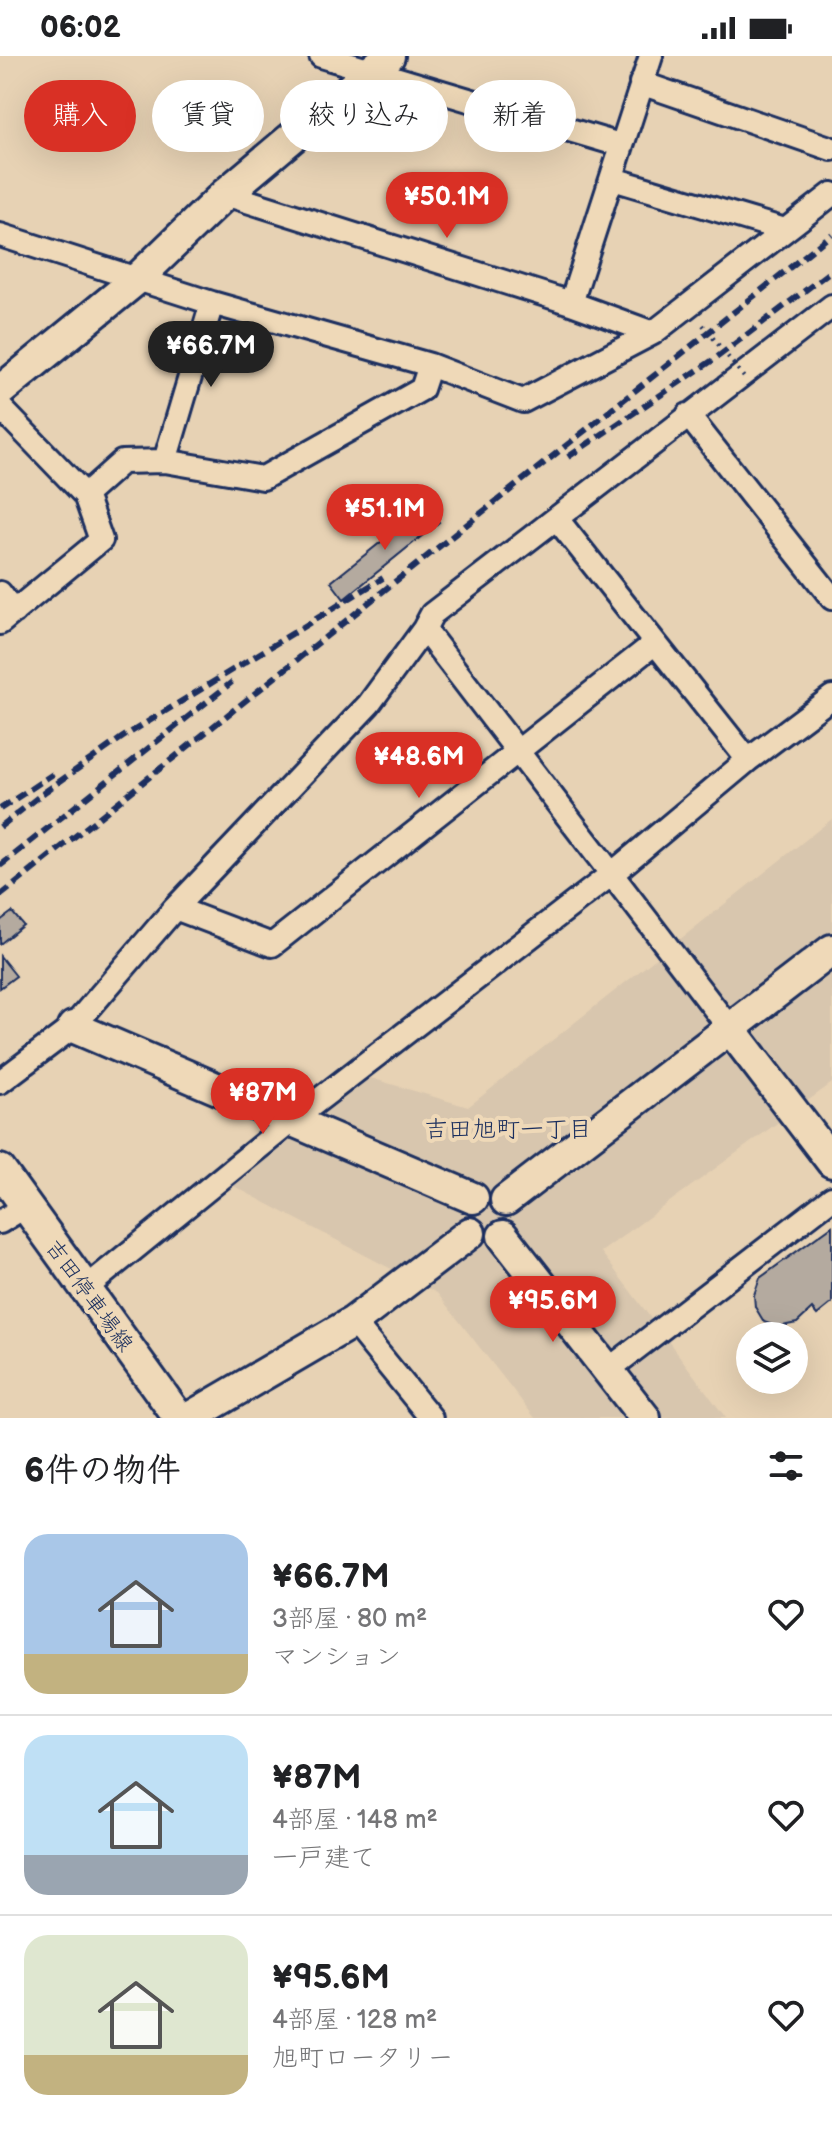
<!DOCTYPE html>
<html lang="ja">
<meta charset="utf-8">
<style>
:root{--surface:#fff;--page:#f6f6f6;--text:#202124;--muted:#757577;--line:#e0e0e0;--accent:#d93025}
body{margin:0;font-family:"Balsamiq Sans","Klee One",sans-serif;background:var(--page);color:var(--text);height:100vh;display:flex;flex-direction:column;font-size:30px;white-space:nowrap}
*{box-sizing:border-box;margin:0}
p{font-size:26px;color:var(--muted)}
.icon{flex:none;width:44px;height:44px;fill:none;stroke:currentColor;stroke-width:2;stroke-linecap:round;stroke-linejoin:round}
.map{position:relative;height:1362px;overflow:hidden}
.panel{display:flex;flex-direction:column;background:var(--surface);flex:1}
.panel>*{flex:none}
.top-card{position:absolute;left:24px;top:24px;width:784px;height:72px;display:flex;gap:16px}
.controls{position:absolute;left:736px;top:1266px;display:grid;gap:16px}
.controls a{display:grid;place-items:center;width:72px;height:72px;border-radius:50%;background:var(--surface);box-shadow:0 8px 32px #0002;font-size:40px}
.price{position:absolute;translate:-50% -68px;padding:0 18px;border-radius:28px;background:var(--accent);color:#fff;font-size:26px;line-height:52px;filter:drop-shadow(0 2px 4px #0008)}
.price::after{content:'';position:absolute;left:50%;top:48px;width:24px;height:18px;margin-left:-12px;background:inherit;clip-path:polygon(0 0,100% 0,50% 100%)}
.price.on{background:#222;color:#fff}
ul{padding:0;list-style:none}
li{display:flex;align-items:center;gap:24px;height:200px;padding:0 24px}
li+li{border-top:2px solid var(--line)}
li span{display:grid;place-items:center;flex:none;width:224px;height:160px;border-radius:24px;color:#555}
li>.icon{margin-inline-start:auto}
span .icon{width:96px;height:96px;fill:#fffc;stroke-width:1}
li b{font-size:34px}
h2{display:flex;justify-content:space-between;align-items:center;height:96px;padding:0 24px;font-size:34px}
.tag{padding:0 28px;border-radius:36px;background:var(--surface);box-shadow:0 8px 32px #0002;font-size:28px;line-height:72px}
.tag.on{background:var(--accent);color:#fff}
.status{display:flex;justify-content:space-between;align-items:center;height:56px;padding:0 40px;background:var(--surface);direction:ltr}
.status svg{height:22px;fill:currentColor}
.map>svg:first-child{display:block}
</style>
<div class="status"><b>06:02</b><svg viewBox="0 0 49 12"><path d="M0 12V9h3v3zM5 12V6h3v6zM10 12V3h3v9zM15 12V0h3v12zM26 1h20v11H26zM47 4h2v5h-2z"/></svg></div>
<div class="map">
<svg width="832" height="1362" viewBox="0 0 832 1362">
<rect width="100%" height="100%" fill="#e7d2b4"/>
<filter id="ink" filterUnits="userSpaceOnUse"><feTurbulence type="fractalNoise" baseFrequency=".0125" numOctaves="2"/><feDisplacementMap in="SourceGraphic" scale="16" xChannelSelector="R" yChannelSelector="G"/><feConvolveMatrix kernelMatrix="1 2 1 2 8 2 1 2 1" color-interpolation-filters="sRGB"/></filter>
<g filter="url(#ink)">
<!-- built -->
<path fill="#d8c6ae" d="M832 763V1027L601 1196 726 1362H535L437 1237 230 1128 364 1020 468 1051Z"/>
<!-- building -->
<path fill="#b4aa9f" stroke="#1b2f5e" stroke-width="2" d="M426 450 439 466 344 543 331 526Z
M12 856 23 869 0 888V865Z
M0 900 16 920 0 932Z
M832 1170V1247L817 1259 812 1253 797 1267 777 1271 764 1266 755 1251 754 1239 760 1222Z"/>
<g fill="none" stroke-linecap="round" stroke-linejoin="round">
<defs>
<path id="street" d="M321 0 620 89
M641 27 832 93
M613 123 785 174
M225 138 571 247 653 277
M0 179 212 247 430 309 523 345 653 277 832 138
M571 247 651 0
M0 351 85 439
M688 359 832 542
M165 405 212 247
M557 463 748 704
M0 537 14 556
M0 567 101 484 85 439 122 406 165 405 263 422 422 333 430 309
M424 573 731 974
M175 852 272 889 655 587
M0 1026 73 971 175 852 369 648 424 573 432 558 832 250
M0 1166 26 1150
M86 1232 294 1063 613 817 748 704 832 641
M353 1266 431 1362
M608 1314 832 1142"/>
<path id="secondary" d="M0 335 137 223 225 138 389 0
M73 971 473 1142
M731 974 832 1106
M0 1114 174 1355 182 1362
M506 1144 832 894
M503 1180 645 1362
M189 1362 353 1266 470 1177"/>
</defs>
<!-- street casing -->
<use href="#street" stroke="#1b2f5e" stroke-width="28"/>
<!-- secondary casing -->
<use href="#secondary" stroke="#1b2f5e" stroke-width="36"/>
<!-- street -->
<use href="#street" stroke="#efd9b8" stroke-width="22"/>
<!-- secondary -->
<use href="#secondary" stroke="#efd9b8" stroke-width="30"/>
<!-- rail -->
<path stroke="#1b2f5e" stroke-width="6" stroke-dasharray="12 6" stroke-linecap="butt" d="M568 401 716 302 832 214
M0 753 53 718
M0 771 46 735 123 681 383 522
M0 810 232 626
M0 840 832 178"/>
<!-- path-bridge -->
<path stroke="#1b2f5e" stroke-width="4" stroke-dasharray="2 6" stroke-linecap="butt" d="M703 269 746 324"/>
</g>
</g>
<g text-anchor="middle" stroke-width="8" stroke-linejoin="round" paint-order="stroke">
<!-- street labels -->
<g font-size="22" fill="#1b2f5e" stroke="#efd9b8">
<text transform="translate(90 1239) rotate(54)" y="8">吉田停車場線</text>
</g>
<!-- neighbourhood labels -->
<g font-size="24" fill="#1b2f5e" stroke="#efd9b8">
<text x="508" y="1081">吉田旭町一丁目</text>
</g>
</g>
</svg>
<div class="controls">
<a><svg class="icon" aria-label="layers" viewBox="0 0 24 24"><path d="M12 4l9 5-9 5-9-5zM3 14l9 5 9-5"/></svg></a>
</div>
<b class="price" style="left:447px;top:184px">¥50.1M</b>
<b class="price on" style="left:211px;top:333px">¥66.7M</b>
<b class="price" style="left:385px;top:496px">¥51.1M</b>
<b class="price" style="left:419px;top:744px">¥48.6M</b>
<b class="price" style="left:263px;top:1080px">¥87M</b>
<b class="price" style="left:553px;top:1288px">¥95.6M</b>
<div class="top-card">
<a class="tag on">購入</a>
<a class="tag">賃貸</a>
<a class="tag">絞り込み</a>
<a class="tag">新着</a>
</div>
</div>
<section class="panel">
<h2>6件の物件<svg class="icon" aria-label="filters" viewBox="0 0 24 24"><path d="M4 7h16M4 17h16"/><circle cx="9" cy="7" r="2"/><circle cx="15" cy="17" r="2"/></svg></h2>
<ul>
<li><span style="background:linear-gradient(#a9c7e8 75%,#c2b280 0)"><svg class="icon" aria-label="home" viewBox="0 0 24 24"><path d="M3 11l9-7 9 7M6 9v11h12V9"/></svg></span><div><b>¥66.7M</b><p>3部屋 · 80 m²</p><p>マンション</p></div><svg class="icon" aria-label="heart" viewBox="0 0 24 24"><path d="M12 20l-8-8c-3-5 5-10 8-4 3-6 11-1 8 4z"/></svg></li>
<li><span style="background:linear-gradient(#bfe0f5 75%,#9aa5b1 0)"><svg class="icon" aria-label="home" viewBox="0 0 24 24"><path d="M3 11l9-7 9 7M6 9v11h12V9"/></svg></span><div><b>¥87M</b><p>4部屋 · 148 m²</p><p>一戸建て</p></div><svg class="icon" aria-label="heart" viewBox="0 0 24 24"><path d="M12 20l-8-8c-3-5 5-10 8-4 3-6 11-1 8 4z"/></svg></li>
<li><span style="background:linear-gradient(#dfe7d0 75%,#c2b280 0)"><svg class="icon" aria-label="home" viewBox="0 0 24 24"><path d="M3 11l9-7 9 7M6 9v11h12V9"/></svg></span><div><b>¥95.6M</b><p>4部屋 · 128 m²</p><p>旭町ロータリー</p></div><svg class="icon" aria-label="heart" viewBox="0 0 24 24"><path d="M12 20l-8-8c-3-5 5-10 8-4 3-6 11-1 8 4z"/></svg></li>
</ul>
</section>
